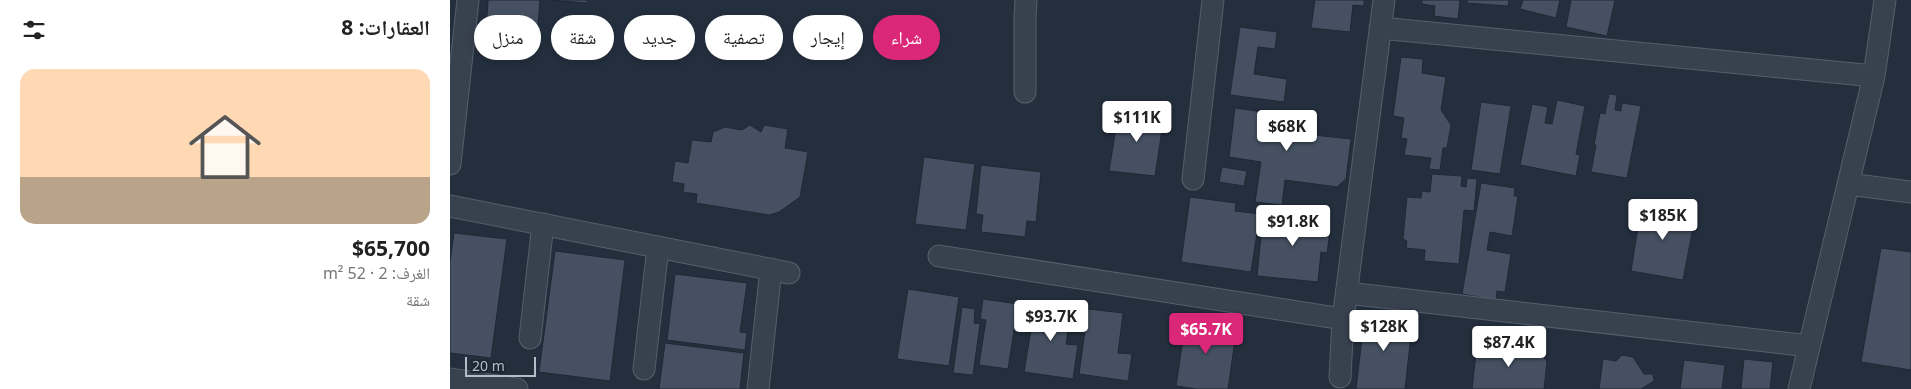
<!DOCTYPE html>
<html lang="ar">
<meta charset="utf-8">
<style>
:root{--surface:#fff;--page:#f2f2f2;--text:#222;--muted:#767676;--line:#e0e0e0;--accent:#db2777}
body{margin:0;font-family:"Noto Sans","Noto Naskh Arabic",sans-serif;background:var(--page);color:var(--text);direction:rtl;height:100vh;display:flex;flex-direction:column;font-size:19px;white-space:nowrap}
*{box-sizing:border-box;margin:0}
p{font-size:16px;color:var(--muted)}
.icon{flex:none;width:28px;height:28px;fill:none;stroke:currentColor;stroke-width:2;stroke-linecap:round;stroke-linejoin:round}
.map{position:relative;flex:1;overflow:hidden;direction:ltr}
.sheet{display:flex;flex-direction:column;background:var(--surface);width:450px}
.sheet>*{flex:none}
.banner{position:absolute;left:15px;top:15px;width:475px;height:45px;direction:rtl;display:flex;gap:10px}
.scale{position:absolute;left:15px;bottom:12px;width:71px;box-sizing:border-box;padding-left:5px;border:2px solid #b4bcc9;border-top:0;font-size:14px;line-height:18px;white-space:nowrap;color:#b4bcc9;-webkit-text-stroke:4px #1d2633;paint-order:stroke}
.price{position:absolute;translate:-50% -42px;padding:0 11px;border-radius:5px;background:#fff;color:#222;font-size:16px;line-height:32px;filter:drop-shadow(0 1px 2px #0008)}
.price::after{content:'';position:absolute;left:50%;top:30px;width:15px;height:11px;margin-left:-8px;background:inherit;clip-path:polygon(0 0,100% 0,50% 100%)}
.price.on{background:var(--accent);color:#fff}
ul{padding:0;list-style:none}
li{display:grid;align-content:center;gap:10px;height:265px;padding:0 20px}
li+li{border-top:1px solid var(--line)}
li span{display:grid;place-items:center;height:155px;border-radius:15px;color:#555}
li>.icon{margin-inline-start:auto}
span .icon{width:90px;height:90px;fill:#fffc;stroke-width:1}
li b{font-size:21px}
h2{display:flex;justify-content:space-between;align-items:center;height:60px;padding:0 20px;font-size:21px}
.pill{padding:0 18px;border-radius:22px;background:var(--surface);box-shadow:0 2px 8px #0003;font-size:18px;line-height:45px}
.pill.on{background:var(--accent);color:#fff}
main{display:flex;flex:1;min-height:0}
.map>svg:first-child{display:block}
</style>
<main>
<div class="map">
<svg width="1461" height="389" viewBox="0 0 1461 389">
<rect width="100%" height="100%" fill="#242f3e"/>
<!-- building -->
<path fill="#455162" stroke="#1f2835" d="M38 0H90L87 37 36 33Z
M99 0H137V3Z
M865 0H914V6L903 5 900 32 861 28Z
M972 0H1010L1008 19 984 16 985 6 972 4Z
M1017 0H1059L1058 6 1017 3Z
M1073 0H1110L1106 18 1070 9Z
M1121 0H1165L1157 36 1116 27Z
M790 27 827 32 825 49 808 47 804 74 837 79 834 102 780 95Z
M951 57 973 59 972 73 996 77 991 110 1001 125 997 148H993L990 170 979 169 981 158 954 155 957 139 951 138 954 118 943 116Z
M1159 94 1167 95 1165 110 1171 111 1172 103 1191 106 1177 178 1141 172 1146 145H1144L1150 113 1155 114Z
M1107 100 1135 106 1126 154 1130 155 1126 176 1070 165 1082 104 1098 107 1095 123 1102 124Z
M1031 102 1061 106 1050 174 1021 170Z
M785 108 863 119 862 127H865L864 135 901 139 896 179 887 187 835 180 832 205 805 202 811 162 779 157Z
M669 110 714 116 705 176 659 171Z
M300 125 311 132 314 125 338 129 335 148 358 152 350 197 329 212 319 215 246 203 247 194 233 192 234 184 222 182 225 161 238 163 242 140 261 142 263 132 275 127 292 130Z
M474 157 525 164 516 230 465 224Z
M531 165 591 172 586 222 577 221 575 237 531 232 533 215 526 214Z
M772 167 797 171 794 186 769 182Z
M982 174 1012 176 1011 186 1016 187 1017 178 1027 179 1024 211 1014 210 1009 264 974 261 975 250 956 248 957 241 953 239 957 197 971 198 972 191 980 192Z
M1031 183 1065 188 1064 196H1068L1062 236 1040 232 1037 250 1061 254 1055 292 1047 291 1046 300 1012 294Z
M740 197 786 203 785 211 810 214 801 272 731 262Z
M1192 202 1246 212 1233 280 1181 271Z
M833 213 876 217 875 230H880L877 253 871 252 868 282 807 276 813 216 830 217Z
M4 233 57 239 41 358 0 353V262Z
M1431 248 1461 252V370L1411 362Z
M105 251 175 260 160 381 89 372Z
M225 274 297 283 290 332 297 333 295 350 217 340Z
M458 289 509 297 499 366 447 359Z
M533 299 568 304 558 369 529 365 536 320 530 319Z
M586 300 622 306 616 344 628 345 623 379 574 372Z
M512 307 525 309 524 323 530 324 523 375 503 373Z
M638 309 673 313 668 353 682 354 678 381 629 374Z
M915 312 963 318 955 389H906Z
M736 319 787 326 778 389H747L726 386Z
M215 343 294 353 290 389H209Z
M1027 344 1068 349 1075 347 1089 349 1097 362 1094 389H1022Z
M1172 355 1183 357 1194 374H1203L1204 381 1191 389H1149L1153 359 1166 361Z
M1294 359 1323 362 1320 389H1291Z
M1234 360 1275 365 1272 389H1230Z"/>
<g fill="none" stroke-linecap="round" stroke-linejoin="round">
<defs>
<path id="street" d="M930 28 1424 76
M575 92V17L576 0
M0 164 18 0
M743 179 763 0
M1398 184 1461 192
M0 206 339 273
M489 256 893 319
M897 293 1359 346
M80 338 93 224
M194 369 208 247
M890 377 893 319 934 0
M0 379 67 389
M308 389 321 269
M1349 389 1424 76 1435 0"/>
</defs>
<!-- street casing -->
<use href="#street" stroke="#565f6c" stroke-width="23"/>
<!-- street -->
<use href="#street" stroke="#38414e" stroke-width="21"/>
</g>
</svg>
<div class="scale">20 m</div>
<b class="price" style="left:687px;top:143px">$111K</b>
<b class="price" style="left:837px;top:152px">$68K</b>
<b class="price" style="left:1213px;top:241px">$185K</b>
<b class="price" style="left:843px;top:247px">$91.8K</b>
<b class="price" style="left:601px;top:342px">$93.7K</b>
<b class="price" style="left:934px;top:352px">$128K</b>
<b class="price on" style="left:756px;top:355px">$65.7K</b>
<b class="price" style="left:1059px;top:368px">$87.4K</b>
<div class="banner">
<a class="pill on">شراء</a>
<a class="pill">إيجار</a>
<a class="pill">تصفية</a>
<a class="pill">جديد</a>
<a class="pill">شقة</a>
<a class="pill">منزل</a>
</div>
</div>
<section class="sheet">
<h2>العقارات: 8<svg class="icon" aria-label="filters" viewBox="0 0 24 24"><path d="M4 7h16M4 17h16"/><circle cx="9" cy="7" r="2"/><circle cx="15" cy="17" r="2"/></svg></h2>
<ul>
<li><span style="background:linear-gradient(#ffd9b3 70%,#b9a48a 0)"><svg class="icon" aria-label="home" viewBox="0 0 24 24"><path d="M3 11l9-7 9 7M6 9v11h12V9"/></svg></span><div><b>$65,700</b><p>الغرف: 2 · 52 m²</p><p>شقة</p></div></li>
</ul>
</section>
</main>
